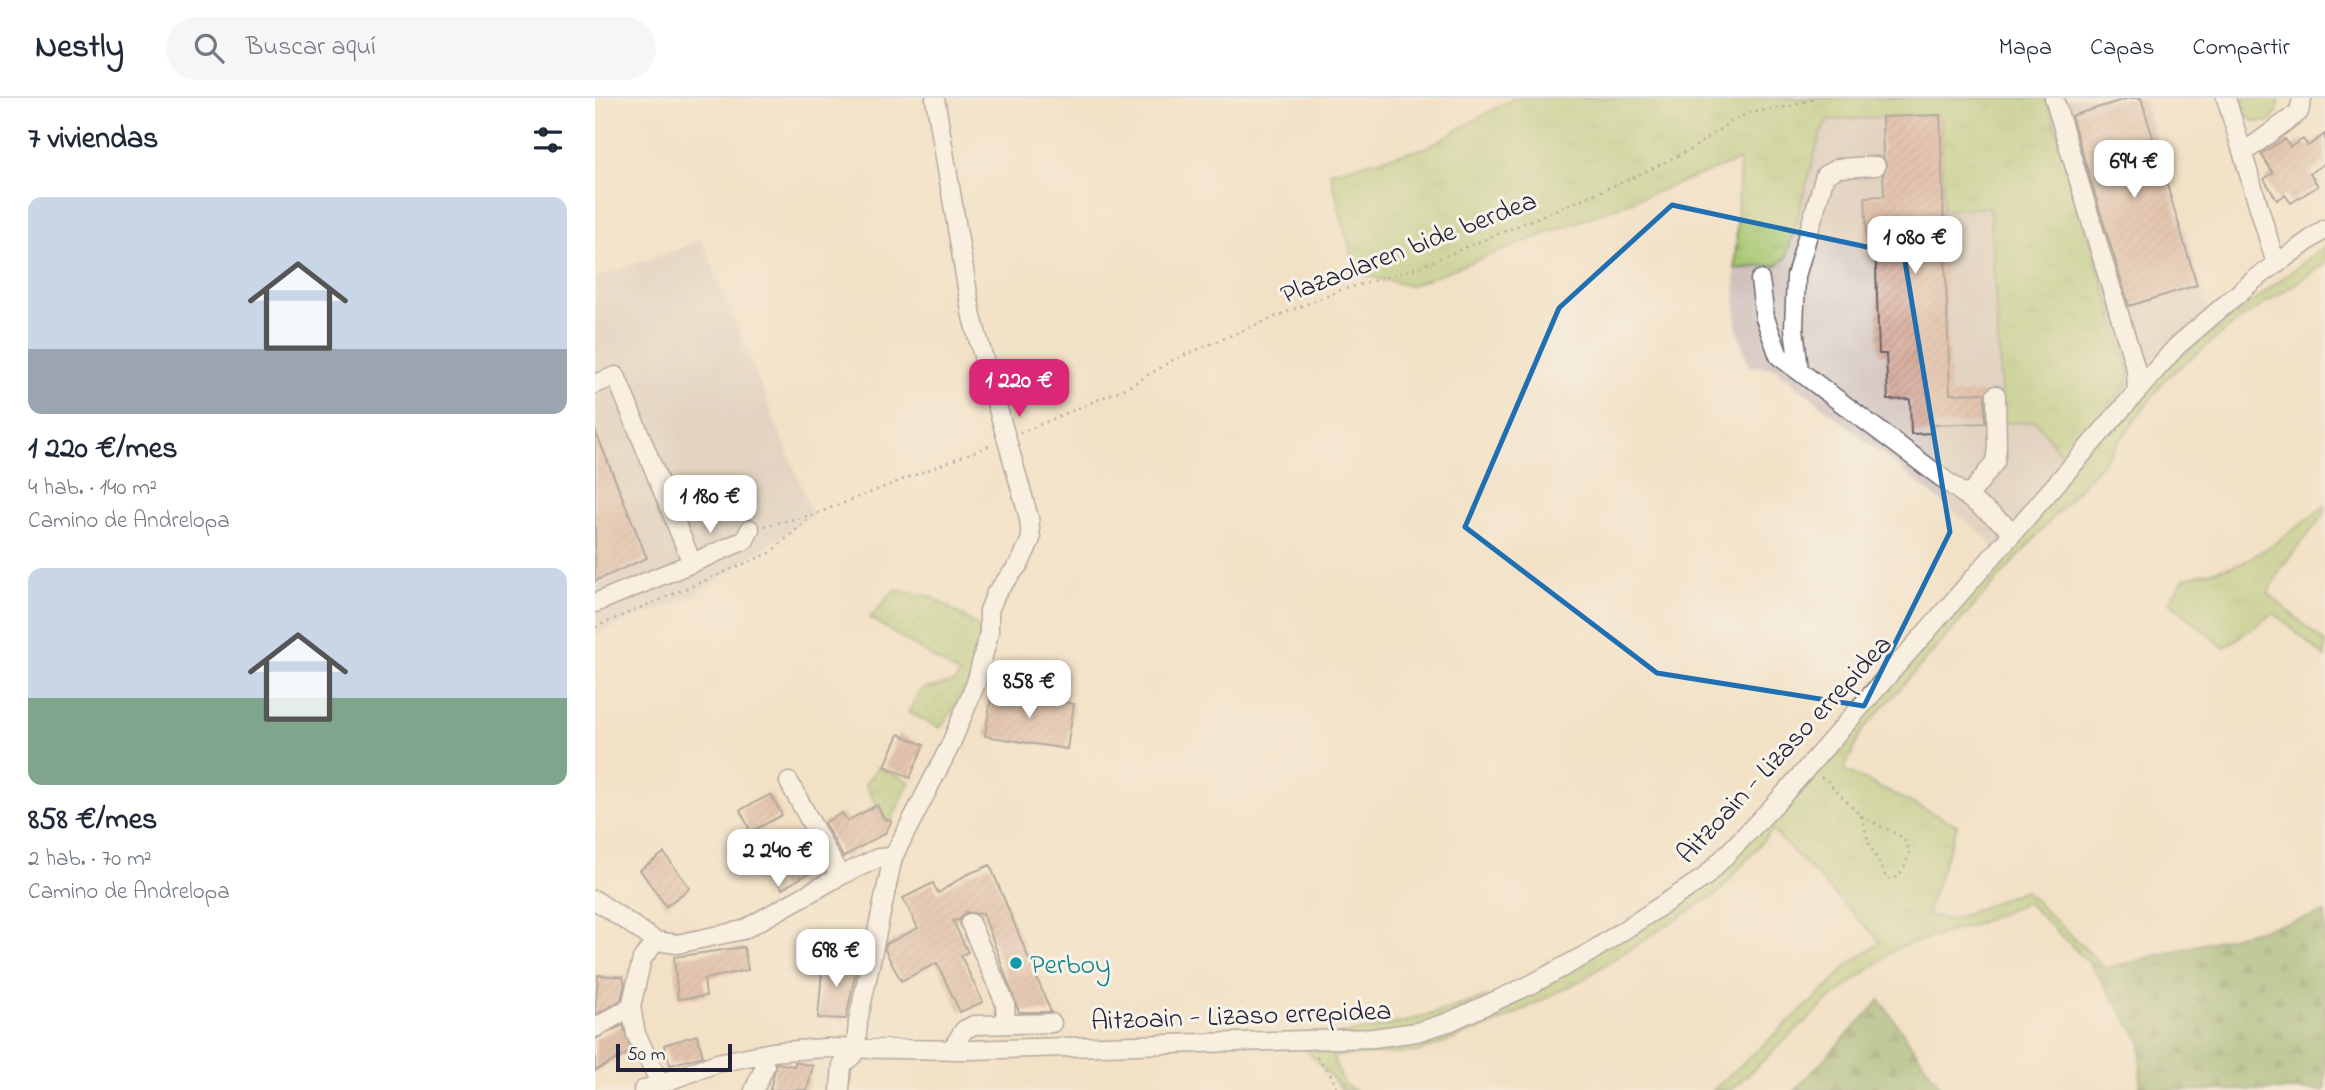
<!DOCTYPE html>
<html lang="es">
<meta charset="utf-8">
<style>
:root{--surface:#fff;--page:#f6f6f7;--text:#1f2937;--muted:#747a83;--line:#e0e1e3;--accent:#db2777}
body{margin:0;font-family:"Indie Flower",sans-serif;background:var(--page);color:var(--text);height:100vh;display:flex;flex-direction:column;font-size:26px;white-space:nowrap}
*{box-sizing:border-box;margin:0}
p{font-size:23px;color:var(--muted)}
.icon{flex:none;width:38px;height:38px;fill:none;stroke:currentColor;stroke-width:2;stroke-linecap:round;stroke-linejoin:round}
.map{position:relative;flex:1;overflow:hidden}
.panel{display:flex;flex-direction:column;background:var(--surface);width:595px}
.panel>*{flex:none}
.scale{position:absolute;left:21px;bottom:18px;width:116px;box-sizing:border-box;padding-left:7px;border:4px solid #22223b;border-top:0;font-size:19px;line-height:24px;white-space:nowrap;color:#22223b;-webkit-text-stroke:5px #f7f3e8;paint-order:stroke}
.price{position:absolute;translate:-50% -60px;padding:0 16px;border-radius:14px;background:#fff;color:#222;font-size:23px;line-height:46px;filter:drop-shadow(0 2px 4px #0008)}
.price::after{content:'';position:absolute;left:50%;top:42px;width:21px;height:16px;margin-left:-10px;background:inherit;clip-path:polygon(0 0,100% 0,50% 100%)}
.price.selected{background:var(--accent);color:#fff}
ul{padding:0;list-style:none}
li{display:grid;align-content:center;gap:14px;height:371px;padding:0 28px}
li span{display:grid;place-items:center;height:217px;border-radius:14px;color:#555}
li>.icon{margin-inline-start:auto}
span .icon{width:126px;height:126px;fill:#fffc;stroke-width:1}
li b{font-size:30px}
h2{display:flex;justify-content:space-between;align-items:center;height:84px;padding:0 28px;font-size:30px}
header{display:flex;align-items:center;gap:42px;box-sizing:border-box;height:98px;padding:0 35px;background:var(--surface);border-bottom:2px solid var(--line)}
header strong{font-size:33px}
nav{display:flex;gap:38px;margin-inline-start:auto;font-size:24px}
.search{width:490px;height:63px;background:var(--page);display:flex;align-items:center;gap:18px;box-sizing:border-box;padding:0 24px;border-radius:38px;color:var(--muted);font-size:26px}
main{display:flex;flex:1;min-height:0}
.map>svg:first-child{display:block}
</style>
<header>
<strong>Nestly</strong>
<div class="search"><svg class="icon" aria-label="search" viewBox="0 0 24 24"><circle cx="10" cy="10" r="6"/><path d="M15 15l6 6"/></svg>Buscar aquí</div>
<nav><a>Mapa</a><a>Capas</a><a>Compartir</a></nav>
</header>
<main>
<section class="panel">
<h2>7 viviendas<svg class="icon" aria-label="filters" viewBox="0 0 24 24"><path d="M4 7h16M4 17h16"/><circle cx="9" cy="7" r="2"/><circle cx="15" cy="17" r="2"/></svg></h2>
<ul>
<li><span style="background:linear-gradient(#c9d6e8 70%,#9aa5b1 0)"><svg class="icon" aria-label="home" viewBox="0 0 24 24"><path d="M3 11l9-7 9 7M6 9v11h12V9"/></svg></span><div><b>1 220 €/mes</b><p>4 hab. · 140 m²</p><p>Camino de Andrelopa</p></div></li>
<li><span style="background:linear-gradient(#c9d6e8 60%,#7fa58c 0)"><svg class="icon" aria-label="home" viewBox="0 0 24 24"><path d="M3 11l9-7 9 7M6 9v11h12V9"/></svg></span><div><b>858 €/mes</b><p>2 hab. · 70 m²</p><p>Camino de Andrelopa</p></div></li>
</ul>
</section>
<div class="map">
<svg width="1730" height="992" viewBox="0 0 1730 992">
<defs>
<pattern id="grass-tufts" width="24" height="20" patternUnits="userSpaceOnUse" patternTransform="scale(1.75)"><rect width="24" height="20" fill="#a6c66f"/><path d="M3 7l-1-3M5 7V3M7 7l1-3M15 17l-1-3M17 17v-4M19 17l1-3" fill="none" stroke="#8faa61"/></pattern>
<pattern id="forest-firs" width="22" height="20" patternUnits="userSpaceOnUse" patternTransform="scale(1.75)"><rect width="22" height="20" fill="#84ab62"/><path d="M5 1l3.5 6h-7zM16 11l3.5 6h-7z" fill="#6c8b52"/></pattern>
<pattern id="garden-dots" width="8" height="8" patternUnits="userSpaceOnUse" patternTransform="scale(1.75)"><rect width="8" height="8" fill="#a6c66f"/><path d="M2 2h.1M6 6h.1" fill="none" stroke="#8faa61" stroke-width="1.8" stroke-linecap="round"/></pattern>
<pattern id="building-hatch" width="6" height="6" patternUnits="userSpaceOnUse" patternTransform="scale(1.75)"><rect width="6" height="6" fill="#d19f8f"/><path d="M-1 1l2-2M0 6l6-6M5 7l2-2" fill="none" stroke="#a98176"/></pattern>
</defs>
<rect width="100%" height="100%" fill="#f7f3e8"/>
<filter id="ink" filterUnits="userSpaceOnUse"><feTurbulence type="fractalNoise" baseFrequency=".0143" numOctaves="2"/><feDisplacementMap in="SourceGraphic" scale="14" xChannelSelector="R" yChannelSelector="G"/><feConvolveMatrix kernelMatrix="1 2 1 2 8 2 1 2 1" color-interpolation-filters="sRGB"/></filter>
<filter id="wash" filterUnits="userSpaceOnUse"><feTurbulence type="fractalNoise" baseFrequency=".00686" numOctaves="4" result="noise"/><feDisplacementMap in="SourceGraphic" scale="28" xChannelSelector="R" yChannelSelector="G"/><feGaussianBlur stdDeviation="1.57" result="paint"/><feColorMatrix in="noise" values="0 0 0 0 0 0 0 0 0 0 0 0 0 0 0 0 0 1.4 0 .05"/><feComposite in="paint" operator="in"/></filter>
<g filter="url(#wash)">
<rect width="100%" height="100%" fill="#f3e1c6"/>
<!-- industrial -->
<path fill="#cfc0bb" d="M1217 0H1549L1616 218 1399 455 1395 443 1180 270 1154 268 1141 228 1140 171 1146 62Z
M107 142 218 417 97 499 0 537V180Z"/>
<!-- grass -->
<path fill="url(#grass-tufts)" stroke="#647455" stroke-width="2" d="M919 0H1452L1535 274 1532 288 1467 358 1441 323 1408 325 1395 109 1349 112 1345 17 1234 22 1226 34 1191 160 1182 167 1140 171 1145 62 814 188 761 175 735 74 830 50Z
M1648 0H1683V13L1674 24H1659L1649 15Z
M1730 148V166L1642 224 1571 280 1515 356 1267 633 1249 672 1362 727 1332 816 1356 822 1429 792 1511 871 1495 866 1432 804 1381 826 1302 850 1233 903 1136 992H1118L1235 887 1253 867 1286 844 1177 732 1124 794 985 883 902 925 823 954 737 958 749 986 759 992H748L701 941 743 937 806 925 936 886 1048 821 1167 719 1542 292Z
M1730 408V416L1688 467 1673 495 1730 545V559L1679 515 1629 550 1574 503 1590 480 1645 466 1682 444Z
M283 669 315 684 296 723 289 721 270 686Z"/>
<!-- forest -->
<path fill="url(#forest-firs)" stroke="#53664e" stroke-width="2" d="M1730 815V992H1543L1545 988 1546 943 1495 866 1512 870Z
M1285 902 1348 992H1200Z"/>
<!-- garden -->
<path fill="url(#garden-dots)" stroke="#647455" stroke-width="2" d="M299 492 337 499 394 535 386 572 345 630 313 614 326 592 360 584 364 576 275 520Z"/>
<g id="blocks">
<!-- building -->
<path fill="url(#building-hatch)" d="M1534 0H1546L1602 187 1534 208 1476 18Z
M1345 17 1355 296 1390 295V325L1338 327V335L1316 336 1315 301 1293 302 1291 256H1284L1280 143H1272L1270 99 1289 98 1288 76 1292 68 1288 59 1287 19Z
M1730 36V65L1715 75 1723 88 1696 105 1690 97 1682 102 1669 81 1678 75 1666 56 1690 41 1695 49 1708 41 1713 48Z
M0 332 52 460 0 483Z
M397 593 479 606 472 651 390 638Z
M304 636 329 647 315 680 290 668Z
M176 696 187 717 156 734 145 712Z
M282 707 289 721 297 723 290 735 248 759 229 725 247 715 252 723Z
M198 736 219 772 187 791 170 761 181 754 178 748Z
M69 755 95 790 71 808 45 772Z
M395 767 456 914H424L388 815 382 816 371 814 364 822 358 823 373 854 366 858 388 904 365 914 342 865 306 883 290 852 291 846 323 830 308 800 338 785 343 795 371 777Z
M149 849 153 872 109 881 111 898 83 901 79 859Z
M228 861 262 868 251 921 223 920Z
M3 877 28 879 30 886 26 902 0 917Z
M28 927 37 953 0 973V941Z
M102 937 108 958 75 967 69 947Z
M200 964 218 968 212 992H175L181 965 199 968Z"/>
</g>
</g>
<g filter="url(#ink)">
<use href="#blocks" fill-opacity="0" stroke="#6b656c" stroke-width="2"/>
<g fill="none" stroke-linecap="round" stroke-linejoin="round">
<defs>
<path id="minor" d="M1459 0 1541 272 1542 292
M1631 0 1681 166
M1648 55 1704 14 1707 0
M1165 182 1170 220 1184 258 1418 433
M1204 272 1199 230 1201 178 1230 77 1243 70 1281 68
M0 286 21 278 97 465 0 505
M1373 399 1400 364 1402 349 1401 297
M97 465 150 442 155 431
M194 684 245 778
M0 802 61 843 82 846 148 832 245 778 283 760 298 759
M375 825 410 905 411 926
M36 909 41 936 65 985
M0 930 36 909 47 861 61 843
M356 952 369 932 379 927 457 925
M48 992 122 965 177 954 229 950 374 952 778 940 822 934 854 924 937 886 994 855 1110 779 1183 703 1582 248 1659 182 1730 131
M159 992 170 968
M245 992 247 967 258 957 261 950 263 923 298 759 355 648 381 585 394 535V513L401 495 425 465 436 441 434 420 377 219 340 0"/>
</defs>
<!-- minor casing -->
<use href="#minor" stroke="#6b656c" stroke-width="21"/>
<!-- path -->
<path stroke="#6b656c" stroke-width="2.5" stroke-dasharray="2 5" stroke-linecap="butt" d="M425 335 535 288 578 262 670 223 746 192 816 172 1035 81 1097 51 1136 23 1155 15 1200 7 1222 0
M169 428 217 417
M0 529 175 455 218 417 396 347
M1226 679 1232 683 1266 718 1274 745 1292 781 1303 779 1311 766 1315 752 1307 739 1266 718
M722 959 738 979 741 992"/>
<!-- minor -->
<use href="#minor" stroke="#fff" stroke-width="18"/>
</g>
</g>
<!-- marked area -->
<path d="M0 0H1730V992H0ZM1077 107 1309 157 1355 434 1269 608 1062 575 870 429 964 210Z" fill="#f3e1c6" fill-opacity=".55" fill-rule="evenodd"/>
<path fill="none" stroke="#1f6fb2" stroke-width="5" stroke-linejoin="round" d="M1077 107 1309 157 1355 434 1269 608 1062 575 870 429 964 210Z"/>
<!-- markers -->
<circle fill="#0f9aa8" stroke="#f7f3e8" stroke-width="2.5" cx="421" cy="865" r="7"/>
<g text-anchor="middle" stroke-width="6" stroke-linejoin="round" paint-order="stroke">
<!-- street labels -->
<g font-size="28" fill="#22223b" stroke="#f7f3e8">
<text transform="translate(813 148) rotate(-21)" y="10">Plazaolaren bide berdea</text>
<text transform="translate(1188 650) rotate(-47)" y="10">Aitzoain - Lizaso errepidea</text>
<text transform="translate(646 916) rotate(-2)" y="10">Aitzoain - Lizaso errepidea</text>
</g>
<!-- culture labels -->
<g font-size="28" fill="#0d838f" stroke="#f7f3e8" text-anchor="start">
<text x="435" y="875">Perboy</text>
</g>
</g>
</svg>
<div class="scale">50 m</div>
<b class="price" style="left:1539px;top:102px">694 €</b>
<b class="price" style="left:1320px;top:178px">1 080 €</b>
<b class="price selected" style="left:424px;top:321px">1 220 €</b>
<b class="price" style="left:115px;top:437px">1 180 €</b>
<b class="price" style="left:434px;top:622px">858 €</b>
<b class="price" style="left:183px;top:791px">2 240 €</b>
<b class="price" style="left:241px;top:891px">698 €</b>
</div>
</main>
